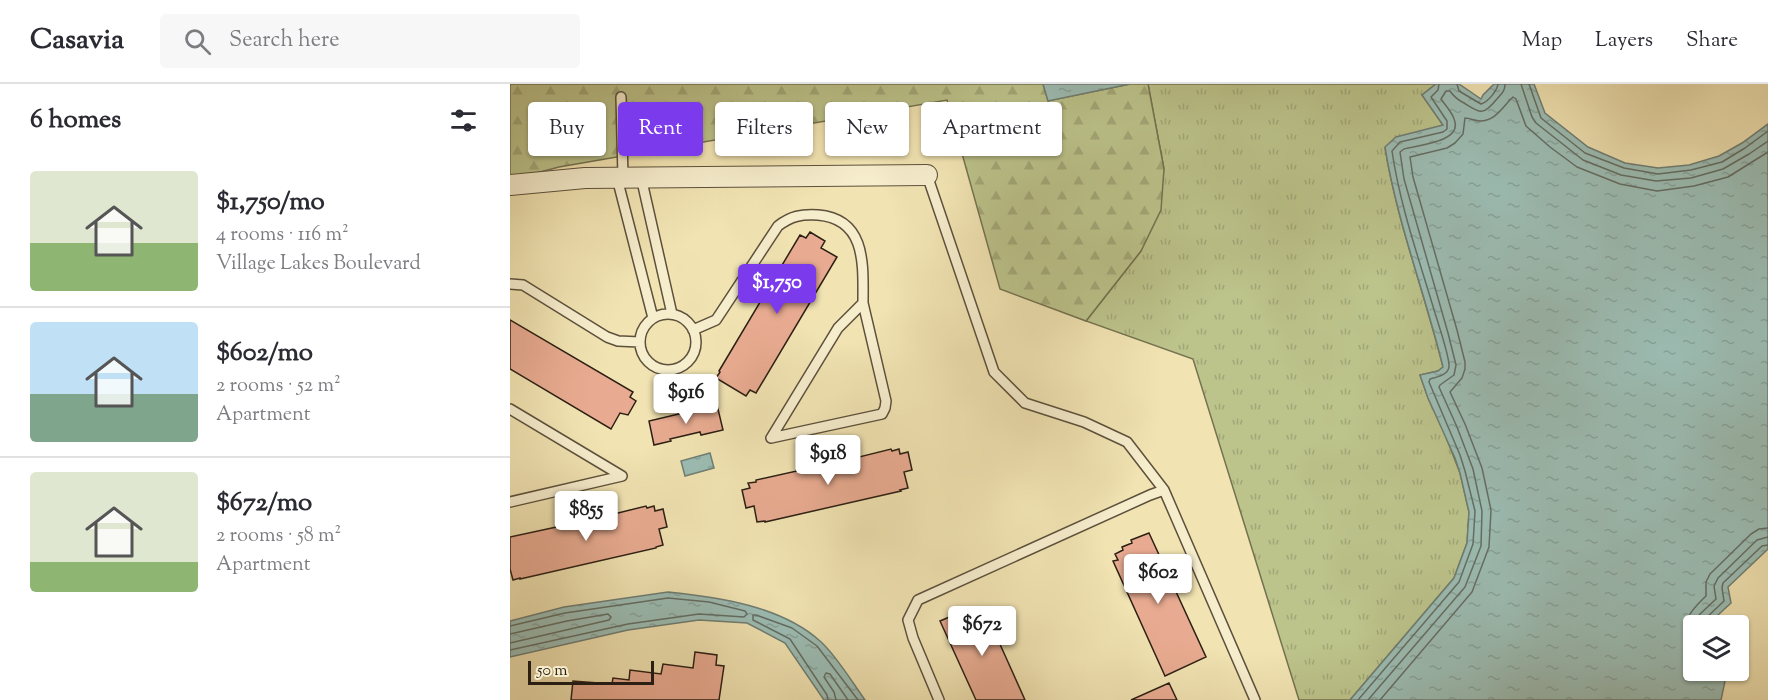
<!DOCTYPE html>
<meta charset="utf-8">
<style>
:root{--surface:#fff;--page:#f7f7f7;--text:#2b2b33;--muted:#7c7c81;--line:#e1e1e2;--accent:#7c3aed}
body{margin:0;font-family:"Sorts Mill Goudy",serif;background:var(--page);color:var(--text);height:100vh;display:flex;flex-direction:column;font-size:22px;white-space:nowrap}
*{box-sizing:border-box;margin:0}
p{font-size:20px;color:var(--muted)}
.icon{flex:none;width:33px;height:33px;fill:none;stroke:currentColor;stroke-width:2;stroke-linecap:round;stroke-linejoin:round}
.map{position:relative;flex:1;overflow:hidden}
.side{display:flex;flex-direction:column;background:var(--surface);width:510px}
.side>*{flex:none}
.banner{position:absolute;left:18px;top:18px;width:570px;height:54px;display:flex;gap:12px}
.fabs{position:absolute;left:1173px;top:531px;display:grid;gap:12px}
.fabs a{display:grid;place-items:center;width:66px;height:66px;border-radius:6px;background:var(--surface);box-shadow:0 2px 4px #0004;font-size:30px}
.scale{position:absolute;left:18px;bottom:15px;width:126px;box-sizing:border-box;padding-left:6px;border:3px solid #2c2014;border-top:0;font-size:16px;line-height:21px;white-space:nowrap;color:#2c2014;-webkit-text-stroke:4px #f6edcd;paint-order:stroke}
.price{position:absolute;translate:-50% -51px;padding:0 14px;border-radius:6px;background:#fff;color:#222;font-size:20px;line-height:39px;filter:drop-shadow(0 2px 3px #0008)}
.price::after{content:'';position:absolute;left:50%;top:36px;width:18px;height:14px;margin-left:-9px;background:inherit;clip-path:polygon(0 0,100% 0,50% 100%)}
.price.current{background:var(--accent);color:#fff}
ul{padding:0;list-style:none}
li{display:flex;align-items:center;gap:18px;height:150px;padding:0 30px}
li+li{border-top:2px solid var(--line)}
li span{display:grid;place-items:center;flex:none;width:168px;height:120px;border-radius:6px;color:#555}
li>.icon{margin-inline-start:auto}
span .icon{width:72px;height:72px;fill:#fffc;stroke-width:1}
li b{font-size:26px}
h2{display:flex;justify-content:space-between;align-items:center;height:72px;padding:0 30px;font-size:26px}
.tag{padding:0 21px;border-radius:6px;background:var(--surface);box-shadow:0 2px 4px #0004;font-size:21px;line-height:54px}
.tag.current{background:var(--accent);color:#fff}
header{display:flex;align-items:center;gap:36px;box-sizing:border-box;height:84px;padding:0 30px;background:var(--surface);border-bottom:2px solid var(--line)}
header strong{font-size:28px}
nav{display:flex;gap:33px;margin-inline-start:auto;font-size:21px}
.search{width:420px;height:54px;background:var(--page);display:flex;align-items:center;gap:15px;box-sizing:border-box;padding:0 21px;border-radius:6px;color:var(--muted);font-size:22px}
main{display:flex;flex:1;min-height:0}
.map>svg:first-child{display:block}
</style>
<header>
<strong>Casavia</strong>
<div class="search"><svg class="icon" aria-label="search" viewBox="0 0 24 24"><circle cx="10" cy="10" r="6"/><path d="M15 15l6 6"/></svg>Search here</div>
<nav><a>Map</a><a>Layers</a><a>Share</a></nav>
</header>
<main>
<section class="side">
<h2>6 homes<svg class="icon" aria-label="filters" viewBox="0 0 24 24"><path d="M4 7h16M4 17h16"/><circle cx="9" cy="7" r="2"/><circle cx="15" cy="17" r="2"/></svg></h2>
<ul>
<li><span style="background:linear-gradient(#dfe7d0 60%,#8fb573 0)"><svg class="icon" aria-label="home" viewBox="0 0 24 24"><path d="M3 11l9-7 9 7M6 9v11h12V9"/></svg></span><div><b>$1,750/mo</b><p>4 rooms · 116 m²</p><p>Village Lakes Boulevard</p></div></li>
<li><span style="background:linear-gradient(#bfe0f5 60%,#7fa58c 0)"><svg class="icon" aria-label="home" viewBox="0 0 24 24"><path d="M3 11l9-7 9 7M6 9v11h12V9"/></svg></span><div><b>$602/mo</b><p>2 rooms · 52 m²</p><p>Apartment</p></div></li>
<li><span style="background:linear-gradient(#dfe7d0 75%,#8fb573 0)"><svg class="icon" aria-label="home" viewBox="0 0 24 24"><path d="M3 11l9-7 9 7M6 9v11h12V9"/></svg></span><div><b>$672/mo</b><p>2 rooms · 58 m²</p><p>Apartment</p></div></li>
</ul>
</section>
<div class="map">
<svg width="1258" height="616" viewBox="0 0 1258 616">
<defs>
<pattern id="grass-tufts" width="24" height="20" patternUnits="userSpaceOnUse" patternTransform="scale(1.5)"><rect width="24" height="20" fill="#bcc38b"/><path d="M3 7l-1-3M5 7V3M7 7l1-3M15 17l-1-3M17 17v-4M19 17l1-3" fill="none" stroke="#a2a777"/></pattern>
<pattern id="forest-firs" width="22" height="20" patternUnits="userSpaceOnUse" patternTransform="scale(1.5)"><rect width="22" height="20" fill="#bcc38b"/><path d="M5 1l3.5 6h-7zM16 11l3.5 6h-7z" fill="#a2a777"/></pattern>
<pattern id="water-ripples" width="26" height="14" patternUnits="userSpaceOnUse" patternTransform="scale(1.5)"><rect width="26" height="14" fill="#9cbdb4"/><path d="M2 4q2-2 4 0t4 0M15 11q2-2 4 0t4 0" fill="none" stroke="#87a29a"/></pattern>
</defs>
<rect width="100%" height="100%" fill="#f1e3b2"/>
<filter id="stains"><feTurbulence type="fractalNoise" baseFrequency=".00333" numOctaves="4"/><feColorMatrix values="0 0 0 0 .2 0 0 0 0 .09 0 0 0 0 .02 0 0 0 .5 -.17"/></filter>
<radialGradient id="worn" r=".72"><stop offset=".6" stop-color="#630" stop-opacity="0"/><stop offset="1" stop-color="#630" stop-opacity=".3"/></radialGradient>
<!-- grass -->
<path fill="url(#grass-tufts)" stroke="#747250" stroke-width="1.5" d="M638 0H926L912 11 933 41 875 64C887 138 915 210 933 283L928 287 910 291 918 314 934 348 950 389 959 428 957 459 944 494 840 616H789L683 275 576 237 631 167 654 85Z"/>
<!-- forest -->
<path fill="url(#forest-firs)" stroke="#747250" stroke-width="1.5" d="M0 0H533L538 17 620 0H638L654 85 651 126 631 167 576 237 490 205 437 16 49 83 0 96Z"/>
<!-- water -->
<path fill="url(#water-ripples)" stroke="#6f7e74" stroke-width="1.5" d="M533 0H620L538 17Z
M926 0H949L971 15 973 11 984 0H1024L1035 29 1078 63 1115 79 1148 84 1179 81 1209 72 1232 59 1258 40V465L1218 503 1221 519 1197 541 1184 542V586L1213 587 1215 597 1211 616H840L944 494 957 459 959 428 950 389 945 374 918 314 910 291 928 287 933 283C915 209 887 138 875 63L886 53 933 41 912 11Z
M200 369 204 384 175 392 171 377Z
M158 508C208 513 271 522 310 557 326 571 342 598 355 616H314L275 559 237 539 189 536 118 546 0 573V537L54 523Z"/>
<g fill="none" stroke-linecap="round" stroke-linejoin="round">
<!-- shore -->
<path stroke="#646e64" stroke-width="1.5" d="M947 0 949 7 971 20C978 18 987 7 988 0
M1011 0 1022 33 1026 39 1073 76 1111 91 1146 97 1181 94 1213 85 1239 70 1258 57
M1019 0 1031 34 1075 69 1114 84 1148 90 1181 86 1212 78 1235 64 1258 47
M0 542 55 529 158 514 199 518 235 527 237 530 234 533 189 530 118 540 0 566
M1186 542 1189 531 1206 515 1204 502 1208 494 1247 456 1258 453
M1194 542 1195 535 1214 517 1212 504 1213 499 1252 462 1258 461
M0 550 57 537 98 530 101 533 99 536 0 559
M1184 556C1169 536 1182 526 1196 512V498L1200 490 1241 450 1249 445 1258 444
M318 616 317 611 280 555 243 536V531H246L282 544 307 562 348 616
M326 616 324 608 314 593 316 589 320 590 338 616
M848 616 949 498 963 460 965 427 955 387 950 371 919 298 920 295C927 293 938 291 939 283 940 274 928 239 925 229 909 175 890 122 882 67L890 58 933 48 937 45V37L921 13 928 6 929 0
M858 616 955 503 971 462 972 427 963 385 947 343 929 303 930 301 944 291 946 281 938 249 894 95 890 68 894 65C908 61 954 58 944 35 942 28 935 21 931 15L936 7H940C944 13 948 16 954 19 970 29 973 32 986 16 991 10 995 8 995 0
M870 616 962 508 979 463 981 426 972 384 955 340 940 308 952 294 955 285V278L947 246 903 93 900 73 937 64 945 59 953 50 955 34C960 34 965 37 970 37 986 37 993 22 1003 13L1006 15 1016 42 1040 63 1067 83 1110 100 1147 107 1184 102 1218 93 1258 68"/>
</g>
<!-- building -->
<path fill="#e8ab91" stroke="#2c2014" stroke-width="1.5" d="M300 148 315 157 311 164 327 173 246 309 240 306 236 312 206 294 210 288 209 287 290 151 296 154Z
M0 236 123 308 120 313 126 317 118 331 110 329 101 345 0 285Z
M207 321 213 346 191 351 190 348 160 355 161 357 144 361 139 337Z
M381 365 382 367 389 365 390 370 398 368 402 386 394 388 398 404 390 406 391 407 255 438V437L247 438 244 422 236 424 232 406 240 404 238 399 246 398V396L300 384 301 385Z
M136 422 137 424 144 422 145 427 153 425 157 443 149 445 153 461 146 463V464L10 495V494L3 496 0 485V453L56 441V442Z
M639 449 696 573 655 592 603 477 608 476 605 470 613 466 612 463 622 459 621 456Z
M469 525 472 531 476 529 515 616H466L430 537 449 529 450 531 460 526 461 529Z
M185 568 207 571 206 581 214 582 209 616H61L63 597 102 600 103 594 119 596 120 586 151 590 153 580 183 584Z
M659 599 667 616H621Z"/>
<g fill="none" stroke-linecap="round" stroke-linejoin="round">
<defs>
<path id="lane" d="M111 13 113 93
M417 91 484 288 515 319 574 338 617 358 654 406 745 616
M131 93 162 230
M107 94 143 234
M0 200 13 201 97 253 108 257 130 258
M130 258a28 28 0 1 1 56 0a28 28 0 1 1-56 0Z
M183 246 206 236 268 142C281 132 291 130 308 131 357 135 353 182 353 219L328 244 261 354
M0 325 112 392
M261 354 372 330 375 324 376 317 353 219
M0 418 112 392
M429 616 403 554 398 536 408 516 640 411 654 406"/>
<path id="street" d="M0 101 75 94 417 91"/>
</defs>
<!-- lane casing -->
<use href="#lane" stroke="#5d513c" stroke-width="12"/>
<!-- street casing -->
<use href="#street" stroke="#5d513c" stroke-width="22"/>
<!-- lane -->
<use href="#lane" stroke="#f6edcd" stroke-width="9"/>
<!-- street -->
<use href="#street" stroke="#f6edcd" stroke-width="20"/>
</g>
<rect width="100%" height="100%" filter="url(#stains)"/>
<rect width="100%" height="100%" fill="url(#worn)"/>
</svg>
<div class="fabs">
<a><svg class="icon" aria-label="layers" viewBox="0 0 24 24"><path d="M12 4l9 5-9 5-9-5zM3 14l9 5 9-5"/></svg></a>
</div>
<div class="scale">50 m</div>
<b class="price current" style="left:267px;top:231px">$1,750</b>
<b class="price" style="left:176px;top:341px">$916</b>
<b class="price" style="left:318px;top:402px">$918</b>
<b class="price" style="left:76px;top:458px">$855</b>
<b class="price" style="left:648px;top:521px">$602</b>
<b class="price" style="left:472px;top:573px">$672</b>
<div class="banner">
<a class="tag">Buy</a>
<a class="tag current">Rent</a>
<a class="tag">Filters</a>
<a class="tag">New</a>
<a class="tag">Apartment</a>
</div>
</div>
</main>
